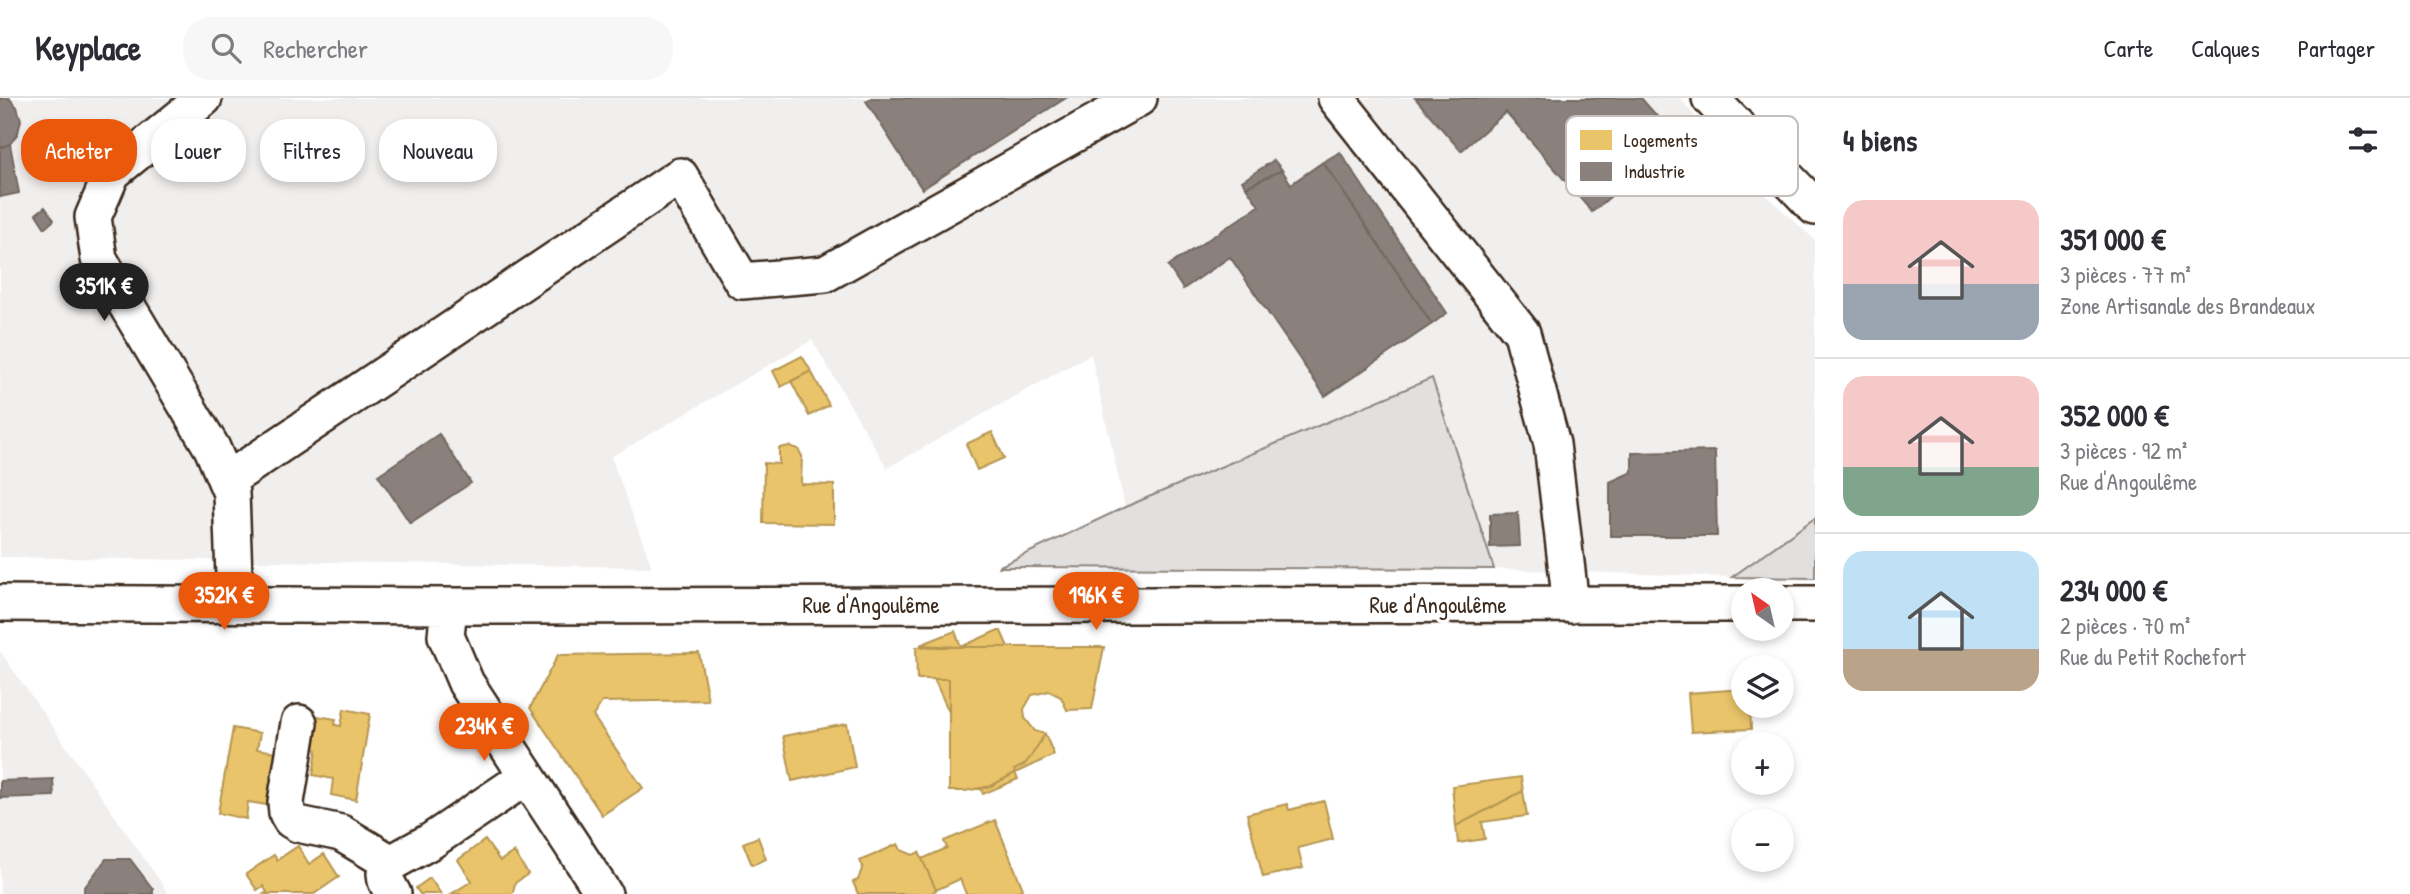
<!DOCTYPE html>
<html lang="fr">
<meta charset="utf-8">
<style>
:root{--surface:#fff;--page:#f7f7f7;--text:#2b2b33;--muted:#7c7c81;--line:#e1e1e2;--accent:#ea580c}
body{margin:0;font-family:"Patrick Hand",sans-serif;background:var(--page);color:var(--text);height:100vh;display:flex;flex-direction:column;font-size:26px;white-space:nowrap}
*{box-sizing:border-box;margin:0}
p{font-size:23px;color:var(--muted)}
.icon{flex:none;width:38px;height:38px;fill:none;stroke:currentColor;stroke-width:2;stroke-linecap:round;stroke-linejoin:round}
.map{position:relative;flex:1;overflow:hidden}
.side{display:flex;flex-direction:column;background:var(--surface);width:595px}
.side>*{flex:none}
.top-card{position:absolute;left:21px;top:21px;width:665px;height:63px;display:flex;gap:14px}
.needle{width:46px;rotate:326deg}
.fabs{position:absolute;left:1731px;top:480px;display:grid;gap:14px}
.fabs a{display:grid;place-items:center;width:63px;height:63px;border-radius:50%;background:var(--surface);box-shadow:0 4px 10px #0003;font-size:35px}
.price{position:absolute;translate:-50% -60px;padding:0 16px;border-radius:24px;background:var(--accent);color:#fff;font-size:23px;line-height:46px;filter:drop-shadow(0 2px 4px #0008)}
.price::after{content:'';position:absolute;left:50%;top:42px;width:21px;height:16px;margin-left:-10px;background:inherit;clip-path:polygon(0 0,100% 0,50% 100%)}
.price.active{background:#222;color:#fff}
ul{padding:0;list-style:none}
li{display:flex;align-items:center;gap:21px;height:175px;padding:0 28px}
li+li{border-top:2px solid var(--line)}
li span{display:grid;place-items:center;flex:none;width:196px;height:140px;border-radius:21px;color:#555}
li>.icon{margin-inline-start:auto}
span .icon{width:84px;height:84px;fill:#fffc;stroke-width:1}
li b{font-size:30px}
h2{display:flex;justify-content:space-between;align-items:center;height:84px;padding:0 28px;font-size:30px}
.chip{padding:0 24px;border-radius:28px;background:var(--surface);box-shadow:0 4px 10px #0003;font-size:24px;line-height:63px}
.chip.active{background:var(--accent);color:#fff}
header{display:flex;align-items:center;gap:42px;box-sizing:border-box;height:98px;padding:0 35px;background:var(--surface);border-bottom:2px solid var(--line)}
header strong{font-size:33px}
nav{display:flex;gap:38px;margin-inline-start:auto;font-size:24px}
.search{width:490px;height:63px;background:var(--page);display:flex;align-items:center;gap:18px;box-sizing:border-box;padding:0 24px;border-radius:28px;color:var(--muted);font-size:26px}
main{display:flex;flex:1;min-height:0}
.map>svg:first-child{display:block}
</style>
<header>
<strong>Keyplace</strong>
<div class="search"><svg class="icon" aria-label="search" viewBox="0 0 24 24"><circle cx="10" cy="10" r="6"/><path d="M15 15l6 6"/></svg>Rechercher</div>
<nav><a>Carte</a><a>Calques</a><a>Partager</a></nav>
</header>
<main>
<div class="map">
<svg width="1815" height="796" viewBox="0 0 1815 796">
<rect width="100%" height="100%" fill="#fff"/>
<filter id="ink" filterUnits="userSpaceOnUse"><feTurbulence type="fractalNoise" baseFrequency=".0143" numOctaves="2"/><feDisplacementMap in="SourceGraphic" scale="14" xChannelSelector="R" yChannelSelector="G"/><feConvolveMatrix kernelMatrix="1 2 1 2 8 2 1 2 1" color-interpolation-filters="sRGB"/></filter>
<g filter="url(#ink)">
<!-- built -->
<path fill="#f1efee" d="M0 0H1680L1747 80 1815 142V420L1732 479 1494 471 1432 280 1125 409 1091 256 887 370 812 242 611 359 652 469 0 459Z
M0 553 169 796H0Z"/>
<!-- green -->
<path fill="#e2e0de" stroke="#8e857e" stroke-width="2" d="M1432 280 1494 471 998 469 1125 409Z
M1815 420V480L1732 479Z"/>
<!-- homes -->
<path fill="#e9c46a" stroke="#b59653" stroke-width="2" d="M802 258 811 273 781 289 773 273Z
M811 273 829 307 809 318 791 283Z
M992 334 1004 360 977 372 966 346Z
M789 348 798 351 802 358 801 386 834 387V426L763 425 764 365 779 366V350Z
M955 533 961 549 920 547Z
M996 533H1001L1008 549H961Z
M916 549H1104L1092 611 1067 612 1061 599 1049 593 1032 597 1024 611 1025 620 1035 633 1045 636 1030 660 1024 667 1014 672 1015 675 991 688 965 693H949V581H917Z
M699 555 708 602 602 604 593 618 643 690 602 717 530 610 558 557Z
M934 581H949V614Z
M1743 591V607H1750L1751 631 1691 634 1688 595Z
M344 611 370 616 356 702 331 697 333 681 313 677 317 652 311 650 317 618 336 621 335 627 341 628Z
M847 626 855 669 792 683 783 638Z
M233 630 260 635 257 651 277 654 267 707 248 704 246 721 218 715Z
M1045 636 1054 657 1015 675 1014 672 1024 667 1030 660Z
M1015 675 1018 681 983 696 981 691 991 688Z
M1521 679 1523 693 1456 728 1452 688Z
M1523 693 1527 718 1482 724 1485 741 1458 745 1456 728Z
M1324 703 1333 741 1298 750 1303 770 1263 779 1247 716 1287 706 1289 712Z
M995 722 1023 791 1010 796H966L960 781 936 792 922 761 947 750 944 743Z
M758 739 766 761 752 767 743 745Z
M485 742 500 763 514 754 528 776 515 785 513 794 510 796H451L472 783 458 762Z
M898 746 901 752 913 757 919 754 936 792 930 796H858L853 784 858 782 863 768 860 763Z
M298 748 309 766 324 756 339 779 314 796H264L267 794 263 788 257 792 246 776 274 757 277 762Z
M430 780 441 796H420L416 790Z"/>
<!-- industry -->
<path fill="#8a817c" stroke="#726760" stroke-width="2" d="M0 0H9L17 9 21 22 18 35 10 46 0 50Z
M871 0H1066L922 91 866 3Z
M1415 0H1641L1663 25 1675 44 1592 114 1506 14 1461 53Z
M10 46 19 95 0 99V50Z
M1340 54 1447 215 1432 226 1323 64Z
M1274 62 1282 72 1246 89 1242 83Z
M1323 64 1432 226 1325 298 1230 159 1183 191 1168 168 1259 108 1246 89 1282 72 1291 86Z
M45 109 54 122 45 130 36 116Z
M439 336 471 385 410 425 378 377Z
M1715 353 1717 438H1610V384L1632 374V355Z
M1518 415 1520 448 1490 449V416Z
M53 681 54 698 0 700V683Z
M106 761H130L153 791V796H84V790Z"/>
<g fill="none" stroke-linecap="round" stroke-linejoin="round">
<defs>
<path id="minor" d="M204 0 112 75 93 119 99 161 212 350 231 395 235 506
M1336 0 1522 235 1552 346 1571 507
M1710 0 1815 109
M226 383 680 78 742 183 825 176 1139 0
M0 505 449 508 1743 506
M1782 506H1815
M449 508 446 538 466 585 604 796
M299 625 286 704 287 715 291 722 298 726 341 735 391 765
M393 796 386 783 385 775 391 765 431 743 526 679"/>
</defs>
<!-- minor casing -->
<use href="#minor" stroke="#3b2a1e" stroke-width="40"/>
<!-- minor -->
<use href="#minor" stroke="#fff" stroke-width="35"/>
</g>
</g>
<g text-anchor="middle" stroke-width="7" stroke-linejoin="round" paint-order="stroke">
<!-- street labels -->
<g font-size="23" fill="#3b2a1e" stroke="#fff">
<text x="871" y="515">Rue d'Angoulême</text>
<text x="1438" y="515">Rue d'Angoulême</text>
</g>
</g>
<!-- legend -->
<rect x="1566" y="18" width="232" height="80" rx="10" fill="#fff" stroke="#c4bfbc" stroke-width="2"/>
<rect x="1580" y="32" width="32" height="20" fill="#e9c46a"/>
<rect x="1580" y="64" width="32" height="19" fill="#8a817c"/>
<g font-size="19" fill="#3b2a1e">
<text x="1624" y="49">Logements</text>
<text x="1624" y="80">Industrie</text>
</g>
</svg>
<div class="fabs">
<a><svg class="needle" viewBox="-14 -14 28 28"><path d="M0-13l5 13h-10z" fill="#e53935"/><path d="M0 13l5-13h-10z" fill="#7c7c81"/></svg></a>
<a><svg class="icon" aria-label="layers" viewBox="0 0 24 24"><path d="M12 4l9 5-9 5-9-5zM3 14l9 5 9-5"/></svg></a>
<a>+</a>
<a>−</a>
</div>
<b class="price active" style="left:104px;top:225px">351K €</b>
<b class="price" style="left:224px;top:534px">352K €</b>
<b class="price" style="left:1096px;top:534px">196K €</b>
<b class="price" style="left:484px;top:665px">234K €</b>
<div class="top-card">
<a class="chip active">Acheter</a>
<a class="chip">Louer</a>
<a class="chip">Filtres</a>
<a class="chip">Nouveau</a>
</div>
</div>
<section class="side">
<h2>4 biens<svg class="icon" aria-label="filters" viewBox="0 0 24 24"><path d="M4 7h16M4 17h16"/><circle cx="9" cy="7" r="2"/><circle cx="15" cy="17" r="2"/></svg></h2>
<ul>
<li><span style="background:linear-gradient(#f6c9c9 60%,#9aa5b1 0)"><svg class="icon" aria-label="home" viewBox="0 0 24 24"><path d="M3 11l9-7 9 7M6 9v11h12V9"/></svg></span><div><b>351 000 €</b><p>3 pièces · 77 m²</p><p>Zone Artisanale des Brandeaux</p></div></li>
<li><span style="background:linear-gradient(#f6c9c9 65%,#7fa58c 0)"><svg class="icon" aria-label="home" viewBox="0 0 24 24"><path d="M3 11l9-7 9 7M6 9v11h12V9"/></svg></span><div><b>352 000 €</b><p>3 pièces · 92 m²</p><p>Rue d'Angoulême</p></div></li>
<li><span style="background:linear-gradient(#bfe0f5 70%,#b9a48a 0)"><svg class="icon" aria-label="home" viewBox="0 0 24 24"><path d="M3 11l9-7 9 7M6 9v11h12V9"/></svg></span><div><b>234 000 €</b><p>2 pièces · 70 m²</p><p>Rue du Petit Rochefort</p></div></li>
</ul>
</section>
</main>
